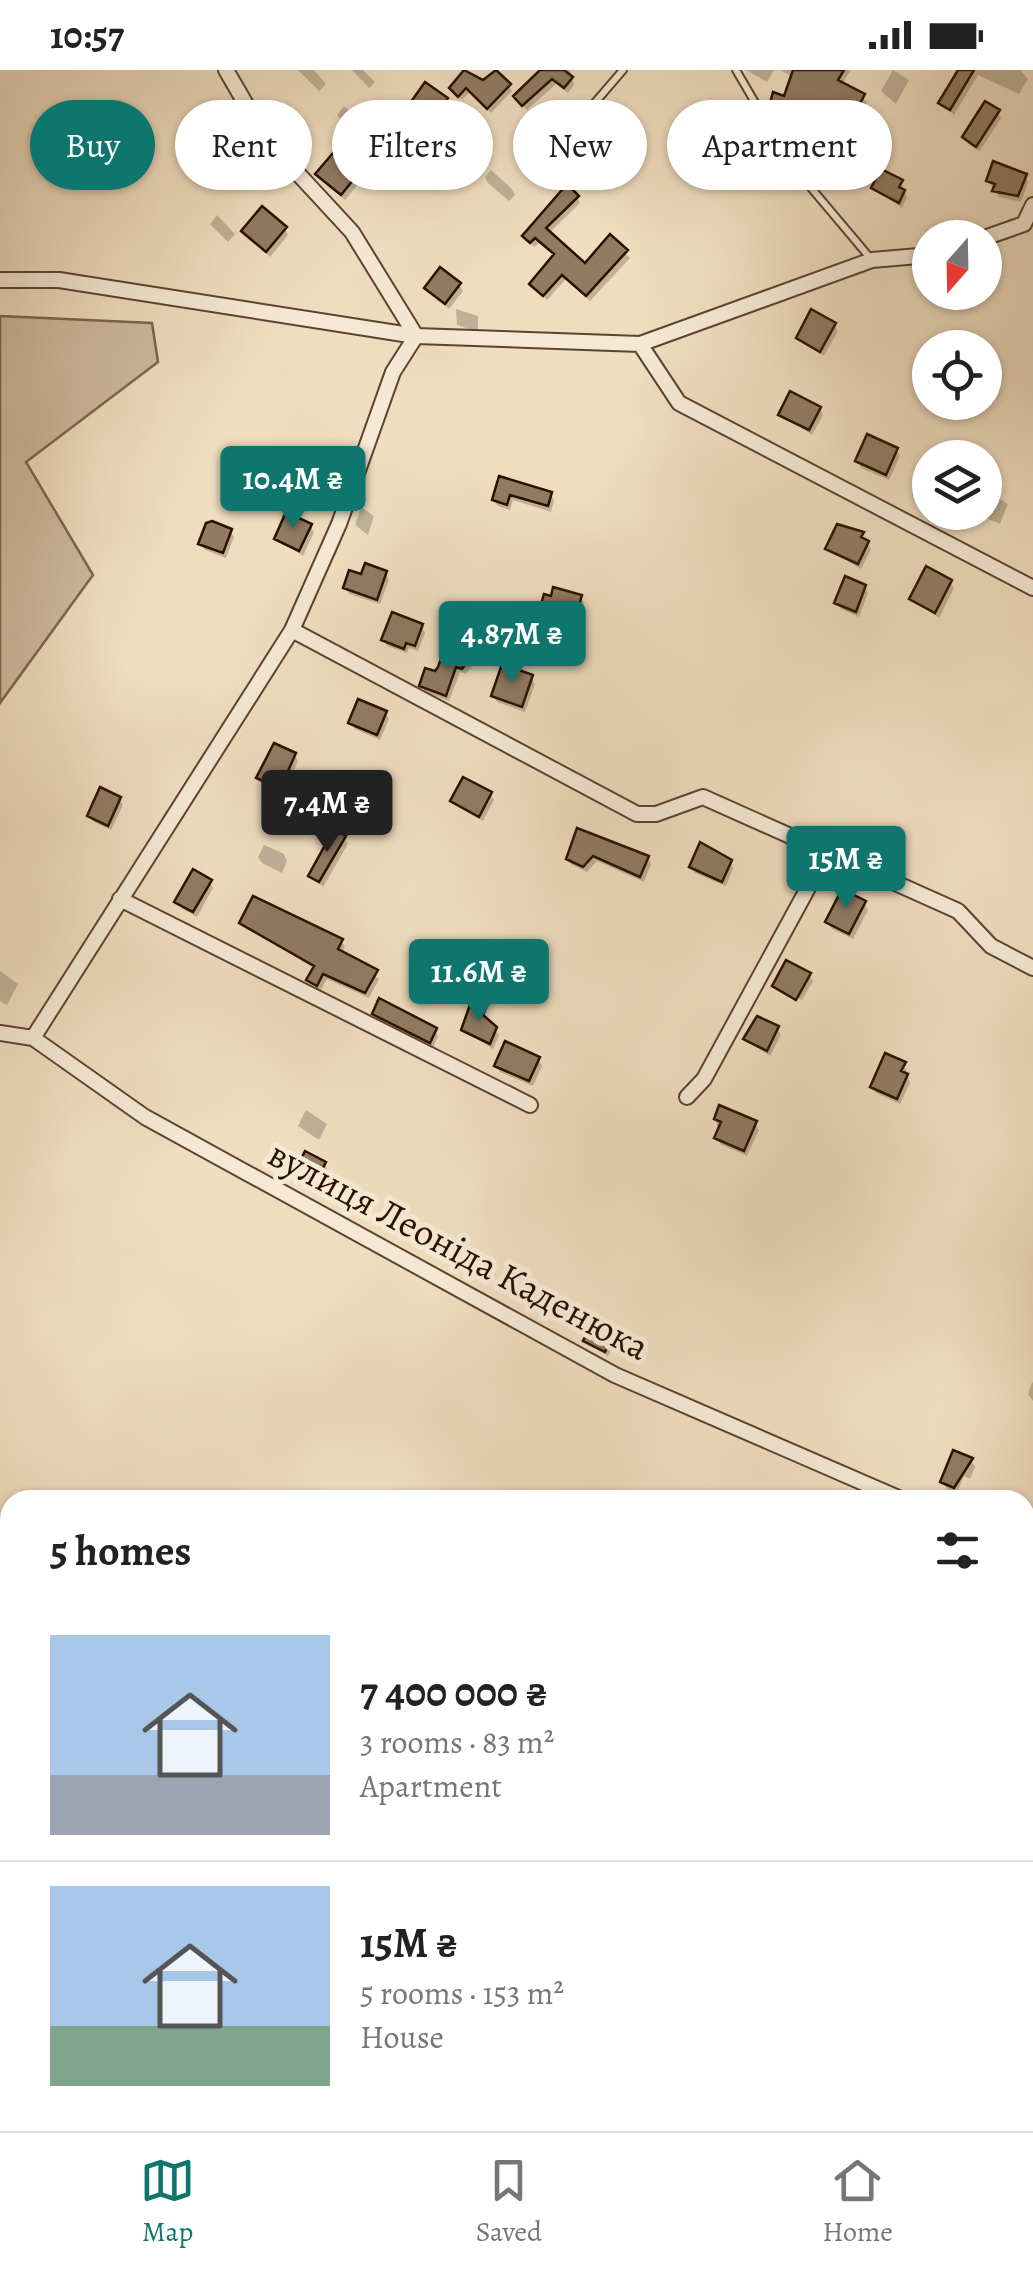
<!DOCTYPE html>
<meta charset="utf-8">
<style>
:root{--surface:#fff;--page:#f6f6f6;--text:#222;--muted:#767676;--line:#e0e0e0;--accent:#0f766e}
body{margin:0;font-family:Alegreya,serif;background:var(--page);color:var(--text);height:100vh;display:flex;flex-direction:column;font-size:38px;white-space:nowrap}
*{box-sizing:border-box;margin:0}
p{font-size:32px;color:var(--muted)}
.icon{flex:none;width:55px;height:55px;fill:none;stroke:currentColor;stroke-width:2;stroke-linecap:round;stroke-linejoin:round}
.map{position:relative;flex:1;overflow:hidden}
.panel{position:absolute;left:0px;top:1420px;width:1035px;height:642px;display:flex;flex-direction:column;background:var(--surface);border-radius:30px 30px 0 0;box-shadow:0 2px 8px #0004}
.panel>*{flex:none}
.banner{position:absolute;left:30px;top:30px;width:975px;height:90px;display:flex;gap:20px}
.needle{width:65px;rotate:200deg}
.buttons{position:absolute;left:912px;top:150px;display:grid;gap:20px}
.buttons a{display:grid;place-items:center;width:90px;height:90px;border-radius:50%;background:var(--surface);box-shadow:0 2px 8px #0004;font-size:50px}
.price{position:absolute;translate:-50% -85px;padding:0 22px;border-radius:10px;background:var(--accent);color:#fff;font-size:32px;line-height:65px;filter:drop-shadow(0 2px 5px #0008)}
.price::after{content:'';position:absolute;left:50%;top:60px;width:30px;height:22px;margin-left:-15px;background:inherit;clip-path:polygon(0 0,100% 0,50% 100%)}
.price.active{background:#222;color:#fff}
ul{padding:0;list-style:none}
li{display:flex;align-items:center;gap:30px;height:250px;padding:0 50px}
li+li{border-top:2px solid var(--line)}
li span{display:grid;place-items:center;flex:none;width:280px;height:200px;border-radius:0px;color:#555}
li>.icon{margin-inline-start:auto}
span .icon{width:120px;height:120px;fill:#fffc;stroke-width:1}
li b{font-size:42px}
h2{display:flex;justify-content:space-between;align-items:center;height:120px;padding:0 50px;font-size:42px}
.tag{padding:0 35px;border-radius:45px;background:var(--surface);box-shadow:0 2px 8px #0004;font-size:35px;line-height:90px}
.tag.active{background:var(--accent);color:#fff}
.status{display:flex;justify-content:space-between;align-items:center;height:70px;padding:0 50px;background:var(--surface);direction:ltr}
.status svg{height:28px;fill:currentColor}
.tab-bar{display:flex;justify-content:space-around;align-items:center;height:140px;border-top:2px solid var(--line);background:var(--surface);font-size:28px;color:var(--muted)}
.tab-bar a{display:grid;justify-items:center;gap:5px}
.tab-bar .active{color:var(--accent)}
.map>svg:first-child{display:block}
</style>
<div class="status"><b>10:57</b><svg viewBox="0 0 49 12"><path d="M0 12V9h3v3zM5 12V6h3v6zM10 12V3h3v9zM15 12V0h3v12zM26 1h20v11H26zM47 4h2v5h-2z"/></svg></div>
<div class="map">
<svg width="1033" height="2061" viewBox="0 0 1033 2061">
<rect width="100%" height="100%" fill="#efddbf"/>
<filter id="stains"><feTurbulence type="fractalNoise" baseFrequency=".002" numOctaves="4"/><feColorMatrix values="0 0 0 0 .2 0 0 0 0 .09 0 0 0 0 .02 0 0 0 .5 -.17"/></filter>
<radialGradient id="worn" r=".72"><stop offset=".6" stop-color="#630" stop-opacity="0"/><stop offset="1" stop-color="#630" stop-opacity=".3"/></radialGradient>
<!-- green -->
<path fill="#ceba9f" stroke="#7c6550" stroke-width="2.5" d="M0 246 152 253 158 292 26 392 93 505 0 633Z
M0 1974H10V2052L145 2053 146 2061H0Z"/>
<!-- shadow -->
<path fill="#0003" d="M298 0H314L326 14 319 21Z
M352 0H363L375 12 369 18Z
M467 0 483 13 509 16 512 21 491 43 470 22 462 30 452 19Z
M541 0H570L574 15 568 23 556 14 527 40 519 32Z
M746 0H774L767 12Z
M780 0H851L842 14 867 32 847 69 775 43 772 36 785 29 793 7Z
M893 0 909 10 896 34 881 21Z
M962 0H1020L1028 9 1019 24 978 5 954 45 941 33Z
M446 30 450 36 436 56 411 36Z
M344 36 365 57 359 65 337 45Z
M998 42 1001 48 980 81 968 74 965 67Z
M737 55 750 61 746 74 733 68Z
M576 78 580 85 568 104 537 81Z
M491 100 511 118 515 125 509 131 488 113 485 107Z
M318 105H356L360 112 345 130Z
M1025 106 1028 112 1021 132 999 127 988 111Z
M901 112 907 128 902 138 873 118Z
M577 127 580 133 549 163 586 197 610 168 630 188 590 231 566 209 547 230 532 214 555 186 540 172 534 177 525 166Z
M217 145 235 164 228 172 210 154Z
M285 159 288 165 270 187 244 162Z
M459 214 463 221 449 239 427 218Z
M456 239 478 246V262L457 255Z
M834 255 838 261 824 286 798 268Z
M819 338 823 345 812 365 781 344Z
M896 380 900 386 889 410 861 398 858 391Z
M926 396 930 398 928 437 912 425Z
M501 409 551 424 554 431 551 442 513 430 510 440 498 436 494 430Z
M985 420 1008 434 1000 454 973 442H985Z
M361 437 374 446 368 465 355 455Z
M310 456 314 462 303 486 277 469Z
M230 461 234 467 226 488 205 480 201 474Z
M862 464 871 479 861 499 828 479Z
M386 503 389 510 380 534 349 524 346 517 362 507Z
M950 512 954 518 939 548 912 529Z
M865 517 868 523 859 547 841 539 837 533Z
M580 527 584 533 567 591 535 582 532 576Z
M421 556 425 563 418 581 409 578 407 583 387 576 384 569Z
M476 568 479 575 471 598 466 604 460 602 449 631 425 622 422 615Z
M531 608 535 614 525 642 497 632 493 626Z
M385 643 389 649 380 670 355 659 351 653Z
M295 684 298 691 283 724 262 714 259 708Z
M490 724 494 730 483 751 453 731Z
M119 729 123 735 111 760 94 752 90 746Z
M579 761 648 788 651 794 644 812 597 791 587 802 572 795 568 789Z
M344 768 348 774 323 817 311 806Z
M264 775 284 784 287 791 282 803 262 793 258 787Z
M730 792 733 798 726 816 695 803 692 797Z
M210 812 213 818 197 847 181 838 177 832Z
M864 833 868 840 853 869 832 859 828 852Z
M242 853 341 871 345 877 341 884 379 909 369 928 327 909 320 921 308 910 315 899Z
M0 901 18 914 7 935 0 931Z
M809 905 813 911 802 930 775 916Z
M484 940 486 951 499 965 493 979 463 960Z
M375 944 435 960 438 966 433 978 378 950Z
M777 958 781 965 770 986 746 969Z
M538 989 542 996 533 1016 500 1002 497 996Z
M904 994 910 1013 900 1034 876 1023 872 1016Z
M306 1040 327 1054 319 1070 298 1056Z
M716 1049 755 1053 759 1060 747 1086 720 1074Z
M324 1094 328 1100 318 1120 296 1105Z
M614 1262 617 1269 608 1286 586 1271Z
M1032 1312 1033 1313V1331L1028 1324Z
M971 1390 975 1397 970 1409 964 1406 957 1423 947 1419 943 1412Z
M387 2052H410L401 2061Z
M793 2052H814L817 2061H795Z"/>
<!-- building -->
<path fill="#917b63" stroke="#2b1000" stroke-width="2.5" d="M464 0 483 10 496 0 511 14 487 39 466 18 458 27 449 18Z
M540 0H564L573 7 564 18 552 9 522 36 513 26Z
M793 0H844L838 10 865 24 844 64 769 37 773 22 784 26Z
M958 0H974L950 40 938 33Z
M425 12 448 28 432 52 408 36Z
M985 31 1000 40 976 77 962 67Z
M552 58 578 77 565 99 534 81Z
M333 83 358 104 341 125 315 104Z
M993 91 1027 104 1018 126 992 121 995 114 986 111Z
M881 99 903 110 899 117 905 120 899 133 871 118Z
M567 114 579 126 546 158 585 193 610 164 628 180 586 226 562 205 543 226 529 214 554 184 535 168 530 173 522 166Z
M262 136 287 157 266 182 241 161Z
M440 197 461 213 445 234 424 218Z
M811 239 836 253 820 282 796 268Z
M790 321 821 337 809 360 778 345Z
M867 364 898 378 886 405 855 391Z
M499 406 552 422 548 436 510 425 507 435 492 430Z
M286 442 312 454 299 481 274 469Z
M212 451 232 459 223 483 198 474 206 453Z
M837 454 864 462 861 467 869 471 858 494 825 479Z
M365 493 387 501 377 530 343 518 349 500 361 504Z
M926 496 952 510 935 543 909 529Z
M845 506 866 515 856 542 834 533Z
M553 517 582 525 564 586 529 576 544 524 551 526Z
M392 542 423 554 415 576 406 573 404 579 381 570Z
M453 557 477 566 468 591 462 599 456 597 446 626 419 616 425 598 435 601 438 597Z
M502 594 533 605 522 637 491 626Z
M358 629 387 641 377 665 348 653Z
M274 673 296 683 280 719 256 708Z
M463 707 492 722 479 747 450 731Z
M100 717 121 727 108 756 87 746Z
M577 758 649 786 640 807 593 786 583 797 566 789Z
M334 759 346 766 319 812 308 806Z
M700 772 732 790 722 812 689 797Z
M193 799 212 810 193 842 174 832Z
M842 819 866 831 849 864 825 852Z
M253 826 343 869 338 879 378 900 365 923 323 904 317 916 306 910 314 896 239 853Z
M786 890 811 903 796 930 772 916Z
M379 928 437 958 430 973 372 944Z
M471 932 486 938 483 945 497 957 490 974 461 960Z
M757 946 779 956 767 981 743 969Z
M505 971 540 987 529 1011 494 996Z
M885 983 906 992 901 1001 908 1004 897 1029 870 1017Z
M719 1035 757 1051 744 1081 714 1068 721 1052 714 1049Z
M305 1081 326 1092 314 1115 293 1105Z
M594 1249 615 1260 605 1282 583 1271Z
M953 1380 973 1388 954 1418 940 1412Z"/>
<g fill="none" stroke-linecap="round" stroke-linejoin="round">
<defs>
<path id="lane" d="M736 0 791 94 871 189
M580 50 623 0
M0 2014 6 2017"/>
<path id="street" d="M1024 154 1033 135
M984 168 1024 154
M0 210H59L416 266 640 274 872 190 930 185
M640 274 679 333 1033 518
M292 560 637 744H656L703 727 958 841 991 876 1033 898
M120 829 530 1035
M0 963 33 968 145 1047 615 1305 903 1430
M33 968 292 560 339 454 393 302 416 266 352 162 266 69 226 0
M687 1027 704 1009 827 783
M1025 1484 1033 1520
M0 1697 10 1702
M1025 2026 1033 2028
M580 2052 602 2061
M956 2052 963 2061
M666 2061 701 2052"/>
</defs>
<!-- lane casing -->
<use href="#lane" stroke="#5c4330" stroke-width="10"/>
<!-- street casing -->
<use href="#street" stroke="#5c4330" stroke-width="18"/>
<!-- lane -->
<use href="#lane" stroke="#f5e9d5" stroke-width="6"/>
<!-- street -->
<use href="#street" stroke="#f5e9d5" stroke-width="14"/>
</g>
<g text-anchor="middle" stroke-width="10" stroke-linejoin="round" paint-order="stroke">
<!-- street labels -->
<g font-size="38" fill="#2b1000" stroke="#f5e9d5">
<text transform="translate(459 1180) rotate(28)" y="13">вулиця Леоніда Каденюка</text>
</g>
</g>
<rect width="100%" height="100%" filter="url(#stains)"/>
<rect width="100%" height="100%" fill="url(#worn)"/>
</svg>
<div class="buttons">
<a><svg class="needle" viewBox="-14 -14 28 28"><path d="M0-13l5 13h-10z" fill="#e53935"/><path d="M0 13l5-13h-10z" fill="#767676"/></svg></a>
<a><svg class="icon" aria-label="locate" viewBox="0 0 24 24"><circle cx="12" cy="12" r="6"/><path d="M12 2v4M12 18v4M2 12h4M18 12h4"/></svg></a>
<a><svg class="icon" aria-label="layers" viewBox="0 0 24 24"><path d="M12 4l9 5-9 5-9-5zM3 14l9 5 9-5"/></svg></a>
</div>
<b class="price" style="left:293px;top:461px">10.4M ₴</b>
<b class="price" style="left:512px;top:616px">4.87M ₴</b>
<b class="price active" style="left:327px;top:785px">7.4M ₴</b>
<b class="price" style="left:846px;top:841px">15M ₴</b>
<b class="price" style="left:479px;top:954px">11.6M ₴</b>
<div class="banner">
<a class="tag active">Buy</a>
<a class="tag">Rent</a>
<a class="tag">Filters</a>
<a class="tag">New</a>
<a class="tag">Apartment</a>
</div>
<section class="panel">
<h2>5 homes<svg class="icon" aria-label="filters" viewBox="0 0 24 24"><path d="M4 7h16M4 17h16"/><circle cx="9" cy="7" r="2"/><circle cx="15" cy="17" r="2"/></svg></h2>
<ul>
<li><span style="background:linear-gradient(#a9c7e8 70%,#9aa5b1 0)"><svg class="icon" aria-label="home" viewBox="0 0 24 24"><path d="M3 11l9-7 9 7M6 9v11h12V9"/></svg></span><div><b>7 400 000 ₴</b><p>3 rooms · 83 m²</p><p>Apartment</p></div></li>
<li><span style="background:linear-gradient(#a9c7e8 70%,#7fa58c 0)"><svg class="icon" aria-label="home" viewBox="0 0 24 24"><path d="M3 11l9-7 9 7M6 9v11h12V9"/></svg></span><div><b>15M ₴</b><p>5 rooms · 153 m²</p><p>House</p></div></li>
</ul>
</section>
</div>
<nav class="tab-bar">
<a class="active"><svg class="icon" aria-label="map" viewBox="0 0 24 24"><path d="M3 6l6-2 6 2 6-2v14l-6 2-6-2-6 2zM9 4v14M15 6v14"/></svg>Map</a>
<a><svg class="icon" aria-label="saved" viewBox="0 0 24 24"><path d="M7 4h10v16l-5-4-5 4z"/></svg>Saved</a>
<a><svg class="icon" aria-label="home" viewBox="0 0 24 24"><path d="M3 11l9-7 9 7M6 9v11h12V9"/></svg>Home</a>
</nav>
